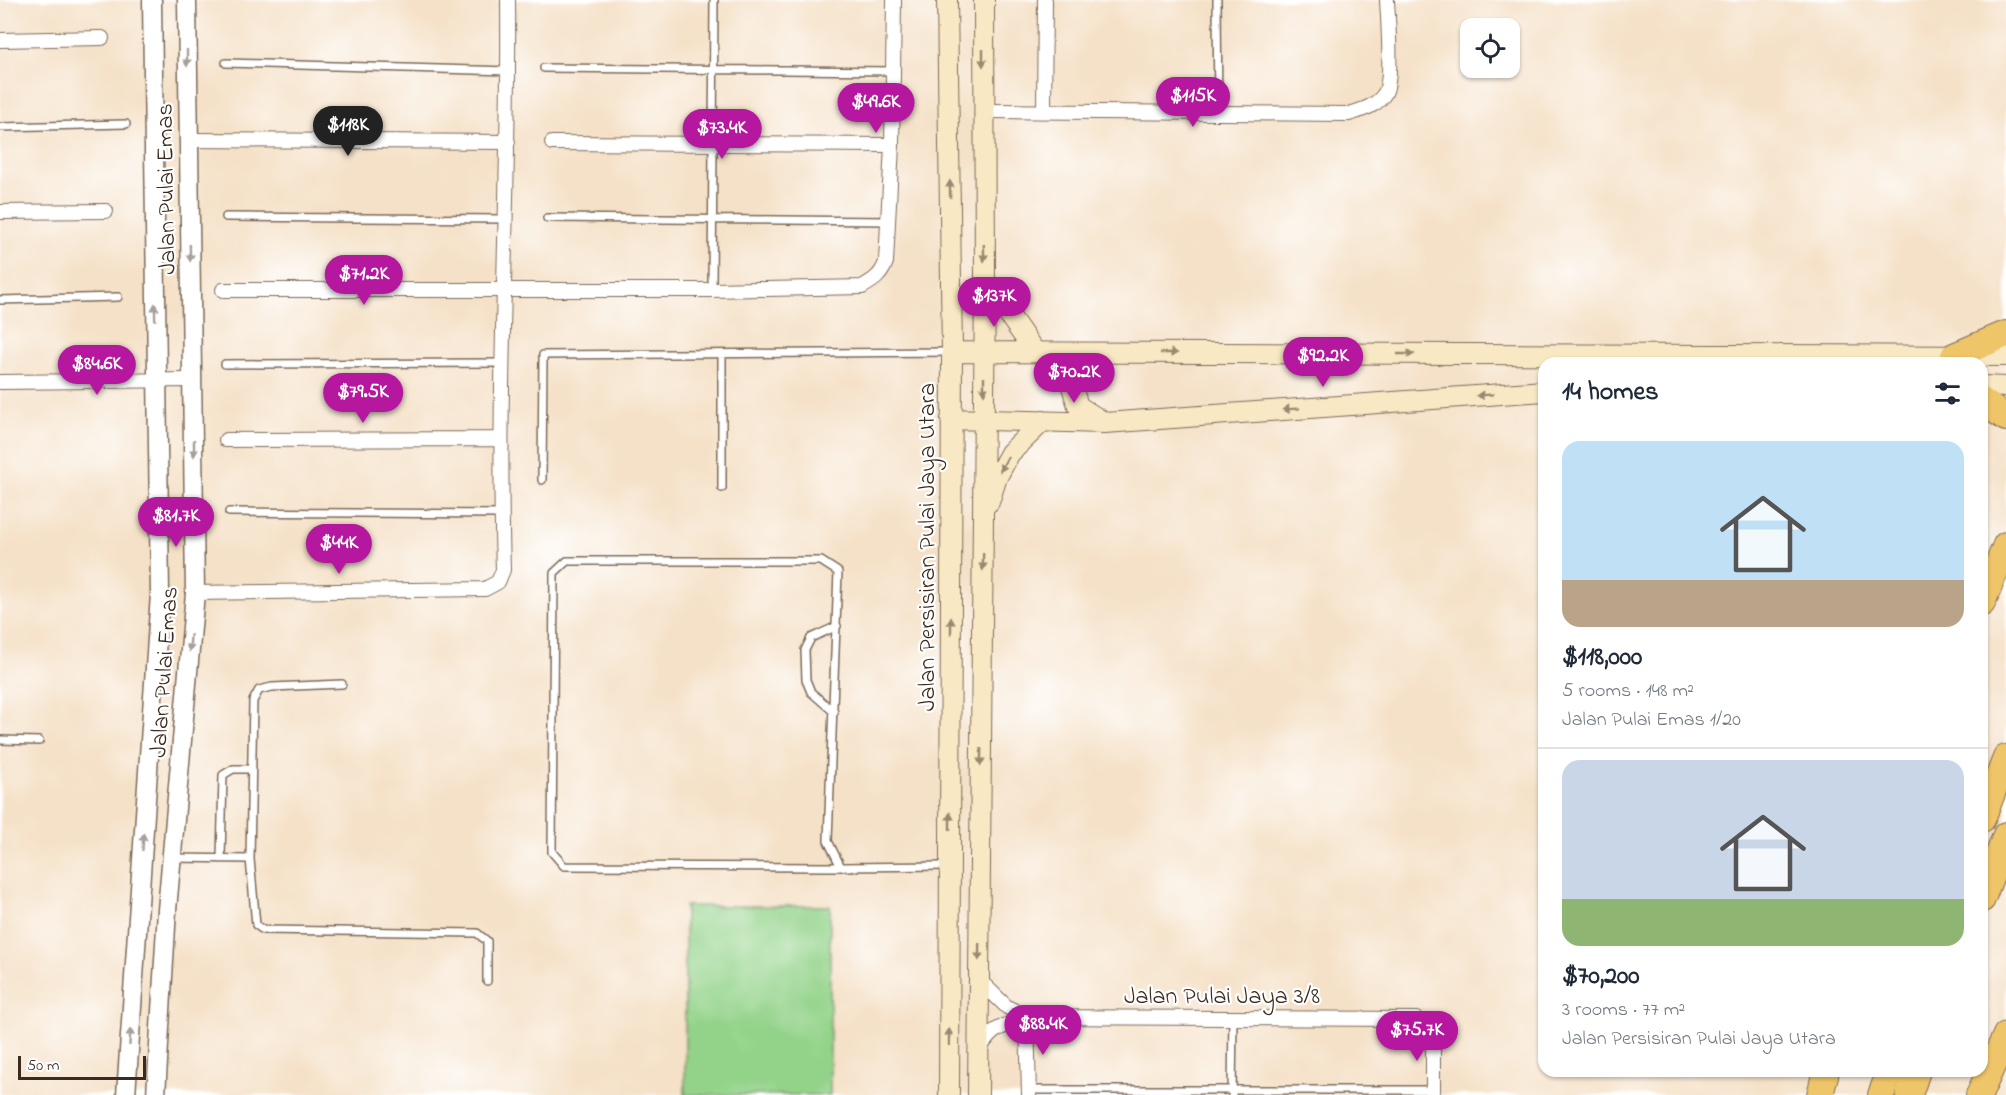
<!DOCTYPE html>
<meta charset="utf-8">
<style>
:root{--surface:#fff;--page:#f2f2f3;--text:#1f2937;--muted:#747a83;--line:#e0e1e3;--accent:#b5179e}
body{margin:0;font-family:"Indie Flower",sans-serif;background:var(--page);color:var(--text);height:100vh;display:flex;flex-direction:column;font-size:22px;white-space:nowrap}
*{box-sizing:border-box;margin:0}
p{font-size:20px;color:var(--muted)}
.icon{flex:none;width:33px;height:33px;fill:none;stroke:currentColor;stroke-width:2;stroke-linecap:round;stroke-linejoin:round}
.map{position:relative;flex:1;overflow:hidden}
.details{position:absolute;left:1538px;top:357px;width:450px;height:720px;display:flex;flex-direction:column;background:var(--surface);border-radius:18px;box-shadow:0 2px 4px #0004}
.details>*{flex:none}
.buttons{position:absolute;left:1460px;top:18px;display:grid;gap:12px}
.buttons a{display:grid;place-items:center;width:60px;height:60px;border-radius:12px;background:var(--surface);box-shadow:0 2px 4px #0004;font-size:30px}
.scale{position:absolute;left:18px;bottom:15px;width:128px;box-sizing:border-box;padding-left:6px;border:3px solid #3b2a1e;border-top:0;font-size:16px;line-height:21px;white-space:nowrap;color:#3b2a1e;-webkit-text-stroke:4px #fff;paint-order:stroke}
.price{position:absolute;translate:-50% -51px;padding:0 14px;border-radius:21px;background:var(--accent);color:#fff;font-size:20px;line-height:39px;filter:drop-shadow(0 2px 3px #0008)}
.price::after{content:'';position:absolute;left:50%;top:36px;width:18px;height:14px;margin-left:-9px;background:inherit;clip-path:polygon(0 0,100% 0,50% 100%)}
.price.current{background:#222;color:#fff}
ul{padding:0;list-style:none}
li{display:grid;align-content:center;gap:12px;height:318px;padding:0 24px}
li+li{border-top:2px solid var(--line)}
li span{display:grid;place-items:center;height:186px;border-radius:18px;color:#555}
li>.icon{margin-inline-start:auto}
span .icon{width:108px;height:108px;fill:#fffc;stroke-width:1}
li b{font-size:26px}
h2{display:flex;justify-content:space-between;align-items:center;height:72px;padding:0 24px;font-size:26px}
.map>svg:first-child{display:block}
</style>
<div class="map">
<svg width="2006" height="1095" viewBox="0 0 2006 1095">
<rect width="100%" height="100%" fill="#fff"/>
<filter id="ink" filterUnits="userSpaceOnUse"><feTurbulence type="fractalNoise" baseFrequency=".0167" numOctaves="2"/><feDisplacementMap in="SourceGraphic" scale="12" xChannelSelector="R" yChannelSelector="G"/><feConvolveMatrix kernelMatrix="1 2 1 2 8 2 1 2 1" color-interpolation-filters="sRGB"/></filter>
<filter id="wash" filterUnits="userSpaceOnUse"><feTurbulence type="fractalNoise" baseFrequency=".008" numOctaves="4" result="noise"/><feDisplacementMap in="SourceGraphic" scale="24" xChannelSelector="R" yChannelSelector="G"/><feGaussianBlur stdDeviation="1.35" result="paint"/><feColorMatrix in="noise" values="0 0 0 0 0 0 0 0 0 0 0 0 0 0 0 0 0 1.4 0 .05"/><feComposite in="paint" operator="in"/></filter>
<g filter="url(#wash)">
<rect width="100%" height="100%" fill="#f5e1c7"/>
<!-- green -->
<path fill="#93d389" stroke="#677e54" stroke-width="1.5" d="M685 906H830V1095H685Z"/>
</g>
<g filter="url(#ink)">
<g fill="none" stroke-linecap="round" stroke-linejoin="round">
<defs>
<path id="service" d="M1217 0 1218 113
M226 63 509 71
M544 68 893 71
M0 127 126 124
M226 217 505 219
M547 218 889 221
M712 290 714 0
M0 300 118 297
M722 355V488
M225 364 503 363
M542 480 543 355 950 352
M229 512 501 514
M834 712 811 692 806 680 805 650 811 638 837 626
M0 740 39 741
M172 858 250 859 256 925 263 930 477 933 487 941V981
M221 859 223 775 233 769H252
M250 859 253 701 259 690 272 687 342 684
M841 867 564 866 552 852 554 573 567 561H821L838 572 828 841 841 867 947 866
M1029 1090H1433
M1232 1095 1233 1018"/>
<path id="minor" d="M0 40 102 38
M983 111 1349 114C1362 110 1377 106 1385 93 1393 78 1388 20 1387 0
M1044 111 1045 0
M187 140 508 142
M552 143 892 145
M0 212 106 211
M223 290H712L862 287C874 280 881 276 886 262L892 145 894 0
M0 382 193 380
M226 440 501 439
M195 593 485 589 498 582 503 570C497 380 510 190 508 0
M978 979 1007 1007 1027 1017
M1027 1017 1029 1095
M979 1050C994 1025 1002 1028 1027 1017L1416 1019 1429 1026 1433 1036V1095"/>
<path id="tertiary" d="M126 1095 160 594 152 0
M156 1095 167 910 195 593 187 0"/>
<path id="secondary" d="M947 0 952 352 949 1095
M985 281 1035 352
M952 352 2006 356
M1093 353 1080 367 1072 387 1078 406 1105 423
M1982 386 2006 387
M951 419 1105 423 1544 391
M989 502 997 477 1010 453 1043 421
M978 1095 985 281 984 0"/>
<path id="motorway" d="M1954 356 2006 334
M1982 401 2006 418
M1982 603 2006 545
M1982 819 2006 758
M1982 899 2006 835
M1820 1095 1826 1071
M1881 1095 1890 1071
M1909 1095 1917 1071
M1979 1095 2006 1035"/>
</defs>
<!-- service casing -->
<use href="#service" stroke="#7c6a59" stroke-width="10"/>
<!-- minor casing -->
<use href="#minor" stroke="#7c6a59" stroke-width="16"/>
<!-- tertiary casing -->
<use href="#tertiary" stroke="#7c6a59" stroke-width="21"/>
<!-- secondary casing -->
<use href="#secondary" stroke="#7c6a59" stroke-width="22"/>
<!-- motorway casing -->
<use href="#motorway" stroke="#7c6a59" stroke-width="28"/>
<!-- service -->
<use href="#service" stroke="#fff" stroke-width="7"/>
<!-- minor -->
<use href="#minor" stroke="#fff" stroke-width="14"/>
<!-- tertiary -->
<use href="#tertiary" stroke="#fff" stroke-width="18"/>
<!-- secondary -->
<use href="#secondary" stroke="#f8e8c3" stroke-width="20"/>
<!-- motorway -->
<use href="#motorway" stroke="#eec569" stroke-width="26"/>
</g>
<!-- one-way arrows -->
<defs><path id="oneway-solid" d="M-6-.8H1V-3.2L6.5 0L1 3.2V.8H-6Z" transform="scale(1.5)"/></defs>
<g fill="#a79f9a">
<use href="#oneway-solid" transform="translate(187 58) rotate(90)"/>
<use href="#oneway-solid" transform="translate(190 253) rotate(89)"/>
<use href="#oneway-solid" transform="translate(155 312) rotate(-91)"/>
<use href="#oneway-solid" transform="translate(194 448) rotate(90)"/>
<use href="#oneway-solid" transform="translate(190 643) rotate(95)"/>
<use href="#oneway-solid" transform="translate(143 842) rotate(-86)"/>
<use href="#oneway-solid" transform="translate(130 1037) rotate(-86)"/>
</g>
<g fill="#9a8970">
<use href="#oneway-solid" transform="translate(983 58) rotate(90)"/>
<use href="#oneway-solid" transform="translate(950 189) rotate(-91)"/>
<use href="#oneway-solid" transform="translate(984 253) rotate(89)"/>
<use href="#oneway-solid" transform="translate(1169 353)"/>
<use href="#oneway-solid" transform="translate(1406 354)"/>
<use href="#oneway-solid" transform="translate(984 386) rotate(90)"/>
<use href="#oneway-solid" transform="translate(1485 395) rotate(176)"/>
<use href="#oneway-solid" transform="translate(1291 409) rotate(176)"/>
<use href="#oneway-solid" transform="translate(1004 464) rotate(118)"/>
<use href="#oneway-solid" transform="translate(983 562) rotate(91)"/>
<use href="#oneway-solid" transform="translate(951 626) rotate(-90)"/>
<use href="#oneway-solid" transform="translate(981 757) rotate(91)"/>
<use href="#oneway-solid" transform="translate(950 821) rotate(-90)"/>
<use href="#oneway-solid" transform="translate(979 952) rotate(91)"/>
<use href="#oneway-solid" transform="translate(949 1037) rotate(-90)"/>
</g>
</g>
<g text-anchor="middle" stroke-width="4.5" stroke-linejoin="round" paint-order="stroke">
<!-- street labels -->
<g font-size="24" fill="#3b2a1e" stroke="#fff">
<text transform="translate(165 189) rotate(-91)" y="8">Jalan Pulai Emas</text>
<text transform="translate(926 547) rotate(-90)" y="8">Jalan Persisiran Pulai Jaya Utara</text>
<text transform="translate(163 672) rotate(-86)" y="8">Jalan Pulai Emas</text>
<text x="1222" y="1003">Jalan Pulai Jaya 3/8</text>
</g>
</g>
</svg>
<div class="buttons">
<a><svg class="icon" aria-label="locate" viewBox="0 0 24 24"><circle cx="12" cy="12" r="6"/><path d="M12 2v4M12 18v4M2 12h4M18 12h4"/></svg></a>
</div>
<div class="scale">50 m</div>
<b class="price" style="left:1193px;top:128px">$115K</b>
<b class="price" style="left:876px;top:134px">$49.6K</b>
<b class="price current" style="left:348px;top:157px">$118K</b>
<b class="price" style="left:722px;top:160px">$73.4K</b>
<b class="price" style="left:364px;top:306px">$71.2K</b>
<b class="price" style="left:994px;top:328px">$137K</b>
<b class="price" style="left:1323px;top:388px">$92.2K</b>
<b class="price" style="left:97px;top:396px">$84.6K</b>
<b class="price" style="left:1074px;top:404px">$70.2K</b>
<b class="price" style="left:363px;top:424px">$79.5K</b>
<b class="price" style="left:176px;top:548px">$81.7K</b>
<b class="price" style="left:339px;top:575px">$44K</b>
<b class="price" style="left:1043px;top:1056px">$88.4K</b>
<b class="price" style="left:1417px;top:1062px">$75.7K</b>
<section class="details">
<h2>14 homes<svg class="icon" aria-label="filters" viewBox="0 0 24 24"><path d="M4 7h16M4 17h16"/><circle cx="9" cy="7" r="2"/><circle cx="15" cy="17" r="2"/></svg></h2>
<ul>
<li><span style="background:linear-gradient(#bfe0f5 75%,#b9a48a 0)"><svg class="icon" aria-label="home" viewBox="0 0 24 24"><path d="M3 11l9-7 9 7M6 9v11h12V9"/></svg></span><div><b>$118,000</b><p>5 rooms · 148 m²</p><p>Jalan Pulai Emas 1/20</p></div></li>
<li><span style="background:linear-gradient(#c9d6e8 75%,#8fb573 0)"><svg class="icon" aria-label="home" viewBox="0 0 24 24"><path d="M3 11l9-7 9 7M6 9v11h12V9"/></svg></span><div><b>$70,200</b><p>3 rooms · 77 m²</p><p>Jalan Persisiran Pulai Jaya Utara</p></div></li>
</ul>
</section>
</div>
